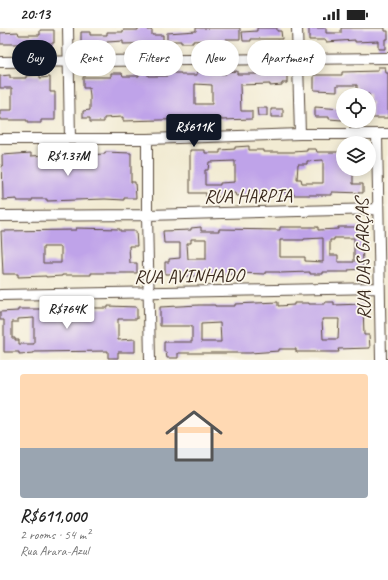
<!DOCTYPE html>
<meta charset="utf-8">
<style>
:root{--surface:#fff;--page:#f2f2f2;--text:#222;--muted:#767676;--line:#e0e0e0;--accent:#111827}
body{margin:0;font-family:Caveat,sans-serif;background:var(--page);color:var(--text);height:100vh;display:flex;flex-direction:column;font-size:15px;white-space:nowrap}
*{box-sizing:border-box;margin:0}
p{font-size:13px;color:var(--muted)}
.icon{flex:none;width:22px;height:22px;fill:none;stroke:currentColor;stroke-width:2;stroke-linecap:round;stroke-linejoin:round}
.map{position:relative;height:332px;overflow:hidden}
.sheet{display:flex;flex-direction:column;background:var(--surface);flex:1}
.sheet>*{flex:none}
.top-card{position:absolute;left:12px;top:12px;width:364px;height:36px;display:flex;gap:8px}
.controls{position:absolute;left:336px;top:60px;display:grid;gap:8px}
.controls a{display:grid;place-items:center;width:40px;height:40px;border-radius:50%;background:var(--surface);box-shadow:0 2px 10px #0003;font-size:20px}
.price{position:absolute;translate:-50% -34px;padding:0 9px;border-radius:4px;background:#fff;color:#222;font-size:13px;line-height:26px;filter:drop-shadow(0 1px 2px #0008)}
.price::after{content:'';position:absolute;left:50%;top:24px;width:12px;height:9px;margin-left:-6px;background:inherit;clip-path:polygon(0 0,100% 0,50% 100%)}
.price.current{background:var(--accent);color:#fff}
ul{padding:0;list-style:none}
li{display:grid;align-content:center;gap:8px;height:212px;padding:0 20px}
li+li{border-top:1px solid var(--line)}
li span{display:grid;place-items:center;height:124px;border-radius:4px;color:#555}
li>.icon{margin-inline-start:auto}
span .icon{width:72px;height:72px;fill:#fffc;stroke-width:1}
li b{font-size:17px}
.pill{padding:0 14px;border-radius:18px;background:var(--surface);box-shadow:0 2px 10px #0003;font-size:14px;line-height:36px}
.pill.current{background:var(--accent);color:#fff}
.status{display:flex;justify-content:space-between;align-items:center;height:28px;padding:0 20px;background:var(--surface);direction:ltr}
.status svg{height:11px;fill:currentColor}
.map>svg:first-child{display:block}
</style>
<div class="status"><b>20:13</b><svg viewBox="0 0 49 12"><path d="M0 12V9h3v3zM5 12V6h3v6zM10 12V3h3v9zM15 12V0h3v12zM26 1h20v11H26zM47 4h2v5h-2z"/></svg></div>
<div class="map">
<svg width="388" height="332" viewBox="0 0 388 332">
<rect width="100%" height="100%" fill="#fbf7ec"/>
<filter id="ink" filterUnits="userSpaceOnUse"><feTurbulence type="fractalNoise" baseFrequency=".025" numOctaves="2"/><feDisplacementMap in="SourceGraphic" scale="8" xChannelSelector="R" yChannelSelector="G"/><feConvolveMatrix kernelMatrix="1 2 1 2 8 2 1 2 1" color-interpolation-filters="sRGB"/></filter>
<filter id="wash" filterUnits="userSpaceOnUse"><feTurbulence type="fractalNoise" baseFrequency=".012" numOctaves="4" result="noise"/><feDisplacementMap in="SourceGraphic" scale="16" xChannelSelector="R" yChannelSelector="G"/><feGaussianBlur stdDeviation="0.9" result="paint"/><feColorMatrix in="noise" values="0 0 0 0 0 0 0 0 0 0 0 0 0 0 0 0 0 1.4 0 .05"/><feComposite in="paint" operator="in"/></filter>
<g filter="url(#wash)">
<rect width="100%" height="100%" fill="#f2ebd3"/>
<g id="blocks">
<!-- building -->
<path fill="#bfa3e9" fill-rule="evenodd" d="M138 0H148V2H152V7H163V15L123 16V13L107 14V16H93V15H81V4H90V7H107V4H123V2H138Z
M196 0H240V11H226V14H222V22H212L211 12 193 13V15H181V13H167V5L196 3Z
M257 0H277V3H281L282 11H251V13H243L242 4 257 3Z
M309 0H326V5H341V0H385V3H388V11H385V21H378V13L355 14V12L326 14V12H309Z
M40 2H54V15H25V16H0V5L18 4 19 7H40Z
M378 39H385L386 45H388V90H372V74H369V66H363V64H357V57H337V63L314 62V47H342V44L378 43Z
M237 43V46H257V43H266V46H287V55H282V57L270 58V56L240 57 241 83H252V91L221 92V90H197V91L123 93V89L104 90V94H90V90H83V83L90 82V69L89 60H83V49H111V45H122L123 48H139V45H148V48H167V45H181V47H197V44H207V46H226V44ZM195 56 212 57V76H195Z
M10 47V50H26V48L40 47V50L50 49V64H55V92H41V95H27V92H0V82H12V60H0V48Z
M315 79 342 81V92L329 91V89H315Z
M257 80H267V88H258Z
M271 81H283V89H271Z
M249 118V122H263V124H293L307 123V121H316L317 124H343V141H353V156H363V165L332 164V167H293V164H277V167L236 168 235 165 221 166V169H206V165H190V122H205V125H220V122L235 121V119ZM323 132V155H302L301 151H297L298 136H307V133ZM235 133V154L220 155V157H205V142H208L209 134Z
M105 124 131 125V154H135L136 170H124V172L105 171 47 173V171H32V173H17V171L3 172 2 127 31 125V128L47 127V125L60 124 86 125V127L105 126Z
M201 199V203H219V201L280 202V199H318V202L338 201V199H362L363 241 348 242V244H323V246H310V244L280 245V244H265V246L235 245V246L207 248H176V246H165V234H169V231L180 230V215H164L163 203 191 202V200ZM323 210V234L305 233V229H280V212H304V211ZM334 210H354V234H338V227H330V212H334ZM191 211H206V231H188L187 215H191Z
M76 200 120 201V203H136L137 218H129L130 235H137V245H91V247H62V248L46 249V248L18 249V246H3L1 203 76 202ZM43 219H61V235H43Z
M278 274V278L294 277V275H309V276H325V274H334V277L363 276 364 307H369L370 320 338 321 339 324H296V321H279V323L250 325H178V330H167L166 324H164V314H192V298H160V279L199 277H215V278H235V276ZM322 291H339L338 311H323ZM220 295 221 314H201V296Z
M93 278V280H108V278L137 279V291H118V312L135 311V324H118V330H108V323L34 324V325L19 326V324H4V292H0V284L18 283V281H65V280H79V279ZM34 290V316H19V312H15V310H12V294H18V291Z"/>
</g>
</g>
<g filter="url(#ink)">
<use href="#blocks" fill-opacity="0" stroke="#564739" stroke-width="1"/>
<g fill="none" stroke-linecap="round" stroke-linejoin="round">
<defs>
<path id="minor" d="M68 0 70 111
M297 0 300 106
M0 34 388 30
M377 106 381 332
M0 111H147L300 106H388
M147 111V187L150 332
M0 188 147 187 378 181
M0 267 379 260"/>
</defs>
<!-- minor casing -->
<use href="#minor" stroke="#564739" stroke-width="12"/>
<!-- minor -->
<use href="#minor" stroke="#fff" stroke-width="10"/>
</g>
</g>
<g text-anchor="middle" stroke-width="3.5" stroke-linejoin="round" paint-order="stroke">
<!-- street labels -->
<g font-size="19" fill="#3b2a1e" stroke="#fbf7ec">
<text transform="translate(248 167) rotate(-1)" y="7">RUA HARPIA</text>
<text transform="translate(362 231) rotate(-91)" y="7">RUA DAS GARÇAS</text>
<text transform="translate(189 247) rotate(-1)" y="7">RUA AVINHADO</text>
</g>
</g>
</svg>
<div class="controls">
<a><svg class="icon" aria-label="locate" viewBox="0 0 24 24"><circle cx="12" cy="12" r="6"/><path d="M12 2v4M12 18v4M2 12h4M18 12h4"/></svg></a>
<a><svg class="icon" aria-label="layers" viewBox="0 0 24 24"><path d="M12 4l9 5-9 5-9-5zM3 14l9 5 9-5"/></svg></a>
</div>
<b class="price current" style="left:194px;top:120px">R$611K</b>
<b class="price" style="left:68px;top:149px">R$1.37M</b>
<b class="price" style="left:67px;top:302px">R$764K</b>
<div class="top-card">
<a class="pill current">Buy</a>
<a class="pill">Rent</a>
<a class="pill">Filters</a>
<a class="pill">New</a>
<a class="pill">Apartment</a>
</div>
</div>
<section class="sheet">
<ul>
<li><span style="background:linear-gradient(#ffd9b3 60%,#9aa5b1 0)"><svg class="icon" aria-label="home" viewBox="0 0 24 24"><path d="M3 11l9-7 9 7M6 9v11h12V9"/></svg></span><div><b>R$611,000</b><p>2 rooms · 54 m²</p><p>Rua Arara-Azul</p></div></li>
</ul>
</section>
